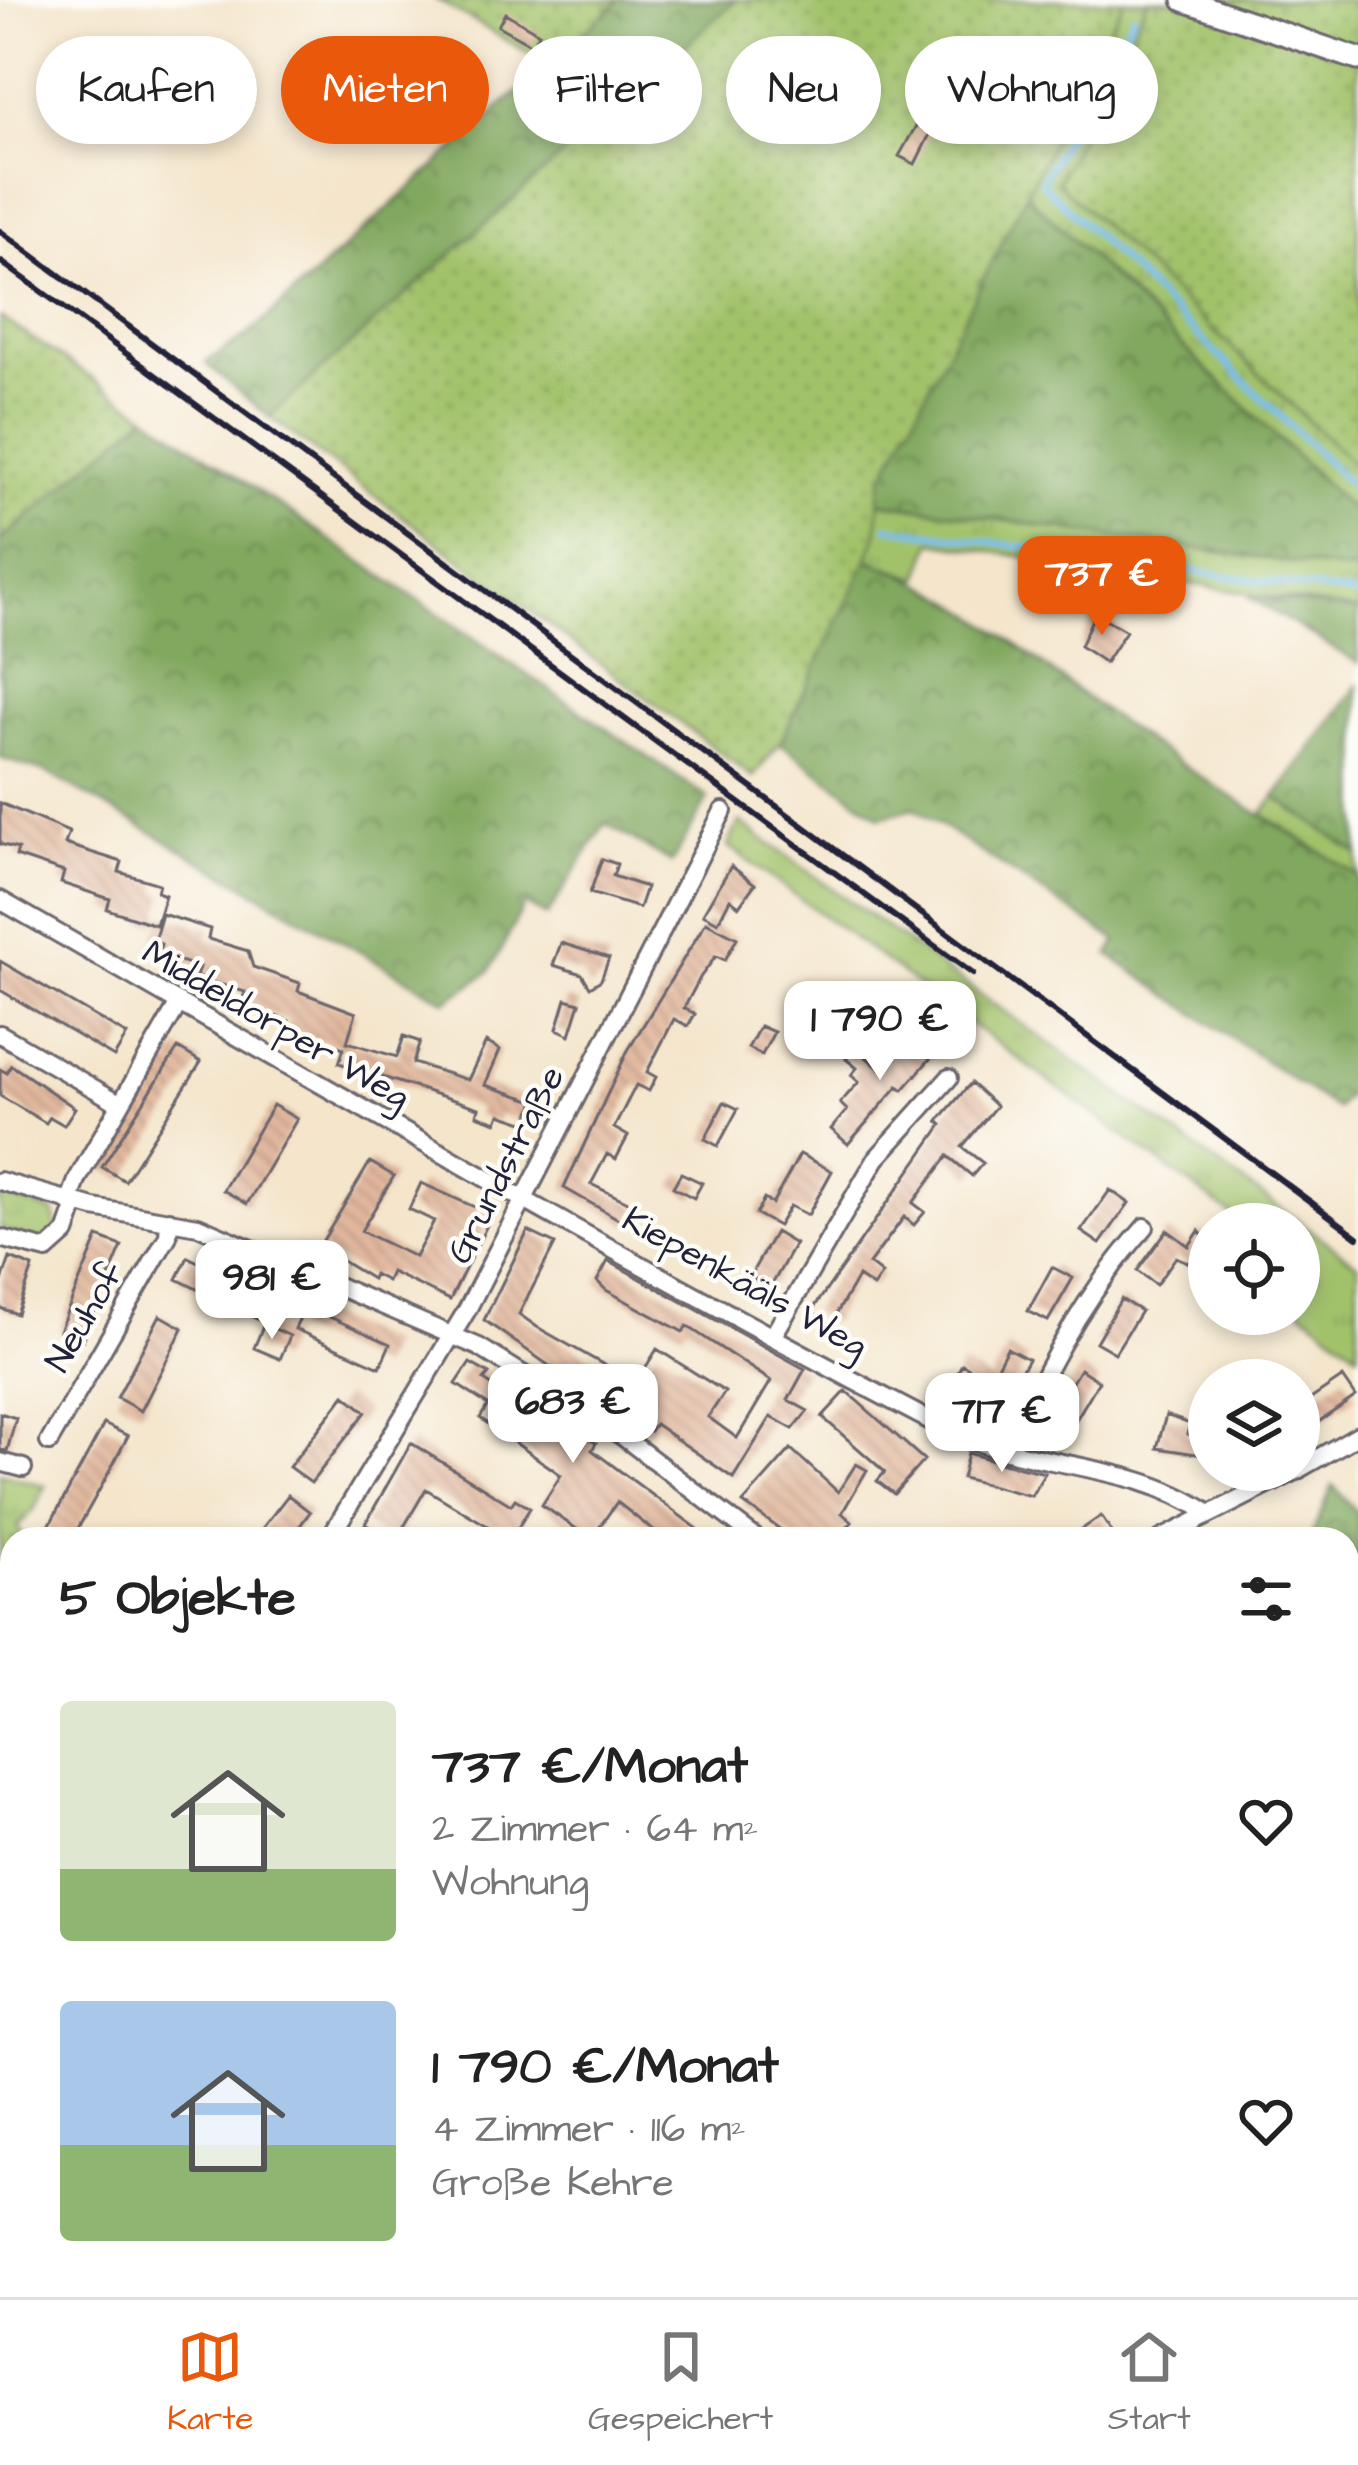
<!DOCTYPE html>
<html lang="de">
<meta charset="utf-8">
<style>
:root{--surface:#fff;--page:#f6f6f6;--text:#222;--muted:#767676;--line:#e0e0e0;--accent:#ea580c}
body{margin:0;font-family:"Architects Daughter",sans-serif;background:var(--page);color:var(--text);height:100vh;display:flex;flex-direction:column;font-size:45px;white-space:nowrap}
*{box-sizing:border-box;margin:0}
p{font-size:39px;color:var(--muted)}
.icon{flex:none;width:66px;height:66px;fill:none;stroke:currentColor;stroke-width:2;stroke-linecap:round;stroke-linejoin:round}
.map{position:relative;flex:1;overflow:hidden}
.panel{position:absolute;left:0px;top:1527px;width:1359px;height:771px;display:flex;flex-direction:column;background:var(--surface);border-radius:36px 36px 0 0;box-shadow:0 6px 18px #0003}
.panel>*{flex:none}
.guide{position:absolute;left:36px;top:36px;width:1287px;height:108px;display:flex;gap:24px}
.fabs{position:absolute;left:1188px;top:1203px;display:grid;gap:24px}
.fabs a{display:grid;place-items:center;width:132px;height:132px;border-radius:50%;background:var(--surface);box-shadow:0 6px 18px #0003;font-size:60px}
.price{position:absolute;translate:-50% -102px;padding:0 27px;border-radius:24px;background:#fff;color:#222;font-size:39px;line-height:78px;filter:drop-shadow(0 3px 6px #0008)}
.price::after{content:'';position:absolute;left:50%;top:72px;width:36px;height:27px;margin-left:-18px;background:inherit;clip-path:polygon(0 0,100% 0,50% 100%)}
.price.active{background:var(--accent);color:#fff}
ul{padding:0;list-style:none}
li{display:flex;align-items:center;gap:36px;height:300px;padding:0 60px}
li span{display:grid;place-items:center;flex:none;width:336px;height:240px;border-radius:12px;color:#555}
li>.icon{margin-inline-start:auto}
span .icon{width:144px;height:144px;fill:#fffc;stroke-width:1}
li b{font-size:51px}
h2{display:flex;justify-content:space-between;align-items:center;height:144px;padding:0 60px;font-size:51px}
.tag{padding:0 42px;border-radius:54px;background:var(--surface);box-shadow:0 6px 18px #0003;font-size:42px;line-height:108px}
.tag.active{background:var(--accent);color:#fff}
.menu{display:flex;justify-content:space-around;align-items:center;height:168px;border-top:3px solid var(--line);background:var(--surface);font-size:33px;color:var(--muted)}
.menu a{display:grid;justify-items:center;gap:6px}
.menu .active{color:var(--accent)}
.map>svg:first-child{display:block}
</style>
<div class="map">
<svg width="1358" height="2297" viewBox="0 0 1358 2297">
<defs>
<pattern id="grass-tufts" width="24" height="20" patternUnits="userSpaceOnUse" patternTransform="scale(3)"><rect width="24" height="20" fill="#a2c26a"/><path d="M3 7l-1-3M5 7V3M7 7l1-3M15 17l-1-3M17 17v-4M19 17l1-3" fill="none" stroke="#8ba65d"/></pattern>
<pattern id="forest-crowns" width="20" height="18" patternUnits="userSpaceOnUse" patternTransform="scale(3)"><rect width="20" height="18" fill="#81a85e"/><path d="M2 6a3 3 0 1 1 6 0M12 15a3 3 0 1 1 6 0" fill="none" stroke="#69884f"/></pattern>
<pattern id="park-dots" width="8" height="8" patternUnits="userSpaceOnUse" patternTransform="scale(3)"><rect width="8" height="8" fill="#a2c26a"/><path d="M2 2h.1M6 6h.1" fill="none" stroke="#8ba65d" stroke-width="1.8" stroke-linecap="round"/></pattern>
<pattern id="building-back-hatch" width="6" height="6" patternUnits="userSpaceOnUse" patternTransform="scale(3)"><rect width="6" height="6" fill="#e1b79d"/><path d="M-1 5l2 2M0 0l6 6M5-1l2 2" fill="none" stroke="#c19d88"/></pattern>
</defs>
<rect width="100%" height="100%" fill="#fdfcf7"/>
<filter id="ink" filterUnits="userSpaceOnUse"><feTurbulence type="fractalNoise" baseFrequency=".00833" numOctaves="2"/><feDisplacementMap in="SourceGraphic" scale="24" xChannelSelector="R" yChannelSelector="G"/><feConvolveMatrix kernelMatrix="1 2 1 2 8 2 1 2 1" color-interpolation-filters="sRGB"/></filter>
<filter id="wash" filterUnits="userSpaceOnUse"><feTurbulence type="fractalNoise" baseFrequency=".004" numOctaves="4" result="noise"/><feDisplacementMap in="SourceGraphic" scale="48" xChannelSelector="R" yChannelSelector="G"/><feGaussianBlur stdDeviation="2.7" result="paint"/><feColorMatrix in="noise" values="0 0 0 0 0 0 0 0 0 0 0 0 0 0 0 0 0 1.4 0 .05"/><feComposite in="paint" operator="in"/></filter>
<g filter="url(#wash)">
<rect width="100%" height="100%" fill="#f4e5cb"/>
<!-- grass -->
<path fill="url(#grass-tufts)" stroke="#627252" stroke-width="3" d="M1124 0H1148L1058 182 1358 468V516L1024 192Z
M879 502 1358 572V611L932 542 919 578 867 560Z
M1275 797 1358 854V876L1262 814Z
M739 822 1358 1264V1353L1299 1308V1224H1244L728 846Z
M0 1194 53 1212 58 1228 54 1236 37 1241 0 1229Z
M0 1473 45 1486 34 1510 18 1526 23 1539H12V1668H0Z"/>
<!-- forest -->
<path fill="url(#forest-crowns)" stroke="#52654c" stroke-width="3" d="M619 0H736L269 417 205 363 250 333Z
M1024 192 1358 516V572L879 502 881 482Z
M147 415 708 798 672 863 605 823 547 916 525 904 489 972 446 1001 46 772 0 758V541Z
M867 560C962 593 1032 659 1112 717 1191 774 1276 823 1358 876V1083L1336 1109 1109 955 1117 941 914 808 880 817 780 743Z
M1248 597 1358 611V663Z
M1358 685V854L1275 797Z
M1333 1485 1358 1514V1624L1347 1678V1539H1310Z
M0 1944H12V2120L0 2150Z
M984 2286H1090L1083 2297H975Z"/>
<!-- park -->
<path fill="url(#park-dots)" stroke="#627252" stroke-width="3" d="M437 0H619L549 65Z
M736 0H1124L881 482 877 534 867 560 780 743 753 777 269 417Z
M1148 0H1181L1358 60V468L1057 182Z
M1186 0H1358V57Z
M0 317 147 415 0 541Z
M1358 1624V2297H1083L1090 2286H1347V1678Z"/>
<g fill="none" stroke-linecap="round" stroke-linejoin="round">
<!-- stream -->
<path stroke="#79bff0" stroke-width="6" d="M1134 15 1041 182 1358 492
M887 527 1358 595"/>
</g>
<g id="blocks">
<!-- building -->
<path fill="url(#building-back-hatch)" d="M505 13 539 33 532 45 498 26Z
M921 117 935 124 915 164 899 156Z
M1095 613 1126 631 1105 663 1080 646Z
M0 803 69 832 65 844 122 862 119 872 159 884 157 892 165 895 156 925 107 909 110 899 61 883 64 872 16 856 18 849 0 844Z
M602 859 617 864 613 876 646 887 639 908 590 893Z
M731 866 755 884 739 906 730 899 718 922 703 914Z
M162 914 210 929 208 939 248 951 253 967 300 983 298 991 356 1013 347 1042 397 1057 404 1036 420 1042 413 1063 468 1080 486 1042 500 1050 485 1085 535 1101 527 1123 500 1114 497 1122 477 1115 479 1108 339 1063 344 1048 286 1030 289 1021 241 1004 245 992 196 977 199 967 158 954 161 944 154 941Z
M706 922 737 938 725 960 716 956 701 976 684 1008 695 1014 688 1026 674 1019 647 1072 656 1077 649 1091 636 1085 614 1128 628 1136 616 1159 607 1154 591 1184 638 1207 629 1225 564 1188 627 1052Z
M561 943 609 958 601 980 590 987 582 974 553 965Z
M0 961 127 1035 114 1057 0 990Z
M912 997 933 1015 915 1035 895 1016Z
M566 999 580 1003 570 1035 557 1029Z
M760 1026 774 1032 762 1055 748 1048Z
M910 1031 936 1052 903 1090 898 1086 848 1144 831 1129 847 1110 840 1103 859 1082 851 1075 857 1068 846 1059 856 1048 879 1068Z
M178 1048 201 1062 125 1181 102 1167Z
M11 1065 75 1108 64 1125 50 1117 46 1123 0 1096V1069L7 1073Z
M971 1083 996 1106 962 1147 983 1163 972 1176 948 1156 913 1203 925 1212 914 1225 904 1217 869 1264 882 1274 873 1287 858 1277 831 1323 811 1312 942 1125 938 1121Z
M724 1102 738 1109 718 1146 705 1139Z
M273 1105 297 1119 247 1204 223 1190Z
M800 1154 832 1171 808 1215 790 1206 778 1226 756 1214 764 1199 772 1204Z
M370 1162 394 1176 361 1231 415 1257 434 1221 409 1209 421 1183 492 1215 450 1300 391 1272 387 1281 374 1274 372 1279 319 1247Z
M681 1173 702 1183 694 1198 673 1187Z
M1110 1190 1129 1203 1100 1244 1081 1231Z
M1167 1230 1189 1246 1199 1231 1209 1243 1199 1267 1176 1257 1156 1285 1137 1271Z
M528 1231 555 1244 519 1314 537 1327 636 1383 657 1349 725 1392 708 1417 737 1438 771 1381 687 1326 683 1332 606 1290 597 1281 608 1261 805 1369 788 1400 808 1411 793 1429 771 1417 733 1478 655 1424 650 1431 568 1379 484 1320Z
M775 1232 795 1244 770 1288 750 1276Z
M98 1237 122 1246 83 1340 59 1331Z
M188 1257 272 1298 261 1321 177 1279Z
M10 1258 33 1267 17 1314 0 1308V1287Z
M1052 1267 1073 1278 1048 1321 1028 1311Z
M1121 1299 1141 1311 1115 1353 1096 1342Z
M305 1306 390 1344 380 1367 295 1329Z
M160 1315 183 1328 141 1411 117 1398Z
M264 1324 290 1336 280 1359 254 1348Z
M1007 1348 1028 1359 1003 1403 955 1377 962 1364 990 1380Z
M470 1363 489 1374 484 1380 534 1413 539 1407 596 1443 592 1450 698 1529 691 1539H664L617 1502 591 1539 542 1505 561 1475 480 1418 488 1405 456 1384Z
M1080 1369 1099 1381 1074 1423 1054 1412Z
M1343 1377 1356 1396 1314 1425 1311 1420 1299 1428V1407Z
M846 1391 924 1460 894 1494 877 1481 885 1472 822 1417Z
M345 1395 366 1412 311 1483 289 1467Z
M0 1413 16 1418 7 1451 0 1450Z
M1166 1415 1190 1424 1187 1434 1209 1440V1456L1157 1448Z
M104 1424 128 1436 106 1478 72 1539H42Z
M411 1443 511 1505 515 1499 530 1508 511 1539H491L496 1531 426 1489 402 1530 416 1539H390L365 1524Z
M791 1449 838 1492 856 1464 867 1470 842 1513 852 1522 836 1539H794L743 1503Z
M968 1453 1003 1463 1045 1473 1031 1496 962 1478Z
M288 1495 310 1512 299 1527 290 1539H254Z
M1101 1516 1116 1539H1068Z"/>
</g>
</g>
<g filter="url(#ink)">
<use href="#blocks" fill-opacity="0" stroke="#6c666d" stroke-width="3"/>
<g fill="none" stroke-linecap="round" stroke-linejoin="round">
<defs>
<path id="minor" d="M0 900C312 1079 623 1261 942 1427 1024 1470 1130 1459 1208 1513
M0 1034 119 1103
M0 1181 94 1208 198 1226 479 1347 622 1436 757 1539
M69 1202 78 1178 179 1003
M0 1238 47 1250 66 1233 76 1204
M774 1334 876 1159 949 1078
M49 1442 168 1236 169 1220
M1011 1449C1044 1368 1086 1293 1145 1227
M0 1462 23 1468
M1299 1469 1358 1435
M329 1539 467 1310 723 811
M1161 1539 1298 1470
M0 1813H12
M0 2201 12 2171
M360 2297 365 2286
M565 2297 569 2286"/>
<path id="tertiary" d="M1184 0 1358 59"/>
</defs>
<!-- minor casing -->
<use href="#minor" stroke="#6c666d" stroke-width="22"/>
<!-- tertiary casing -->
<use href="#tertiary" stroke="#6c666d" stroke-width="27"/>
<!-- minor -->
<use href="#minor" stroke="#fff" stroke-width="16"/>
<!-- tertiary -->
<use href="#tertiary" stroke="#fff" stroke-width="21"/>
<!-- rail -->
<path stroke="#22223b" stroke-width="6" d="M0 231 1358 1237
M0 261 973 974"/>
</g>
</g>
<g text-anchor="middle" stroke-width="9" stroke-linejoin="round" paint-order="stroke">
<!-- street labels -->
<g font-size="36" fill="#22223b" stroke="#fdfcf7">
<text transform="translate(277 1023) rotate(30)" y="13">Middeldorper Weg</text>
<text transform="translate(504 1164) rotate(-63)" y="13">Grundstraße</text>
<text transform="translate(746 1281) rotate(29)" y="13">Kiepenkääls Weg</text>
<text transform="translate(83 1316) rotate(-60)" y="13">Neuhof</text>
</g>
</g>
</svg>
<div class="fabs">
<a><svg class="icon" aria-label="locate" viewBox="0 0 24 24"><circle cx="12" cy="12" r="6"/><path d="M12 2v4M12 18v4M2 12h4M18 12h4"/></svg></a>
<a><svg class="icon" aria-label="layers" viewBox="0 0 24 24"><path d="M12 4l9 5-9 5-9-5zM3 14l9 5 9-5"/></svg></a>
</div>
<b class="price active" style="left:1102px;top:638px">737 €</b>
<b class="price" style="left:880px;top:1083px">1 790 €</b>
<b class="price" style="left:272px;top:1342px">981 €</b>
<b class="price" style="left:573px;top:1466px">683 €</b>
<b class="price" style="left:1002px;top:1475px">717 €</b>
<div class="guide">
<a class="tag">Kaufen</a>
<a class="tag active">Mieten</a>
<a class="tag">Filter</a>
<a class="tag">Neu</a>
<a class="tag">Wohnung</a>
</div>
<section class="panel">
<h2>5 Objekte<svg class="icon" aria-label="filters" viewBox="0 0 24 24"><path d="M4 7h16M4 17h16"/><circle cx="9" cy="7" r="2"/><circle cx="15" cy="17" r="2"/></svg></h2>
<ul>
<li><span style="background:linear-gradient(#dfe7d0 70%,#8fb573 0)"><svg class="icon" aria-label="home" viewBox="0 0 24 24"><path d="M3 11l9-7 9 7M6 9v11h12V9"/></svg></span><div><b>737 €/Monat</b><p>2 Zimmer · 64 m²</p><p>Wohnung</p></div><svg class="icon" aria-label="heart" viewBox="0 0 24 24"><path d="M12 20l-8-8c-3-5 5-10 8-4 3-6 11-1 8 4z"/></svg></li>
<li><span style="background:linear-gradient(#a9c7e8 60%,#8fb573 0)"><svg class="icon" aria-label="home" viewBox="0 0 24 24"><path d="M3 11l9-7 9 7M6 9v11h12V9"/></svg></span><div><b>1 790 €/Monat</b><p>4 Zimmer · 116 m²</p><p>Große Kehre</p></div><svg class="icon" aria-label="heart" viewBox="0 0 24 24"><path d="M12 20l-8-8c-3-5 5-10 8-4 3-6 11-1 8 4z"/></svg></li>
</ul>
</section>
</div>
<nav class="menu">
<a class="active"><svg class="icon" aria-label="map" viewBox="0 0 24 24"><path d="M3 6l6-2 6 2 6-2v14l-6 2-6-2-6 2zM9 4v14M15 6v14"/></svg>Karte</a>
<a><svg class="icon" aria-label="saved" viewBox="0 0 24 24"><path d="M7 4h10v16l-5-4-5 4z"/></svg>Gespeichert</a>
<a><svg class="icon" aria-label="home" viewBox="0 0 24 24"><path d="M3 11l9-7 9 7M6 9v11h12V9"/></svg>Start</a>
</nav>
